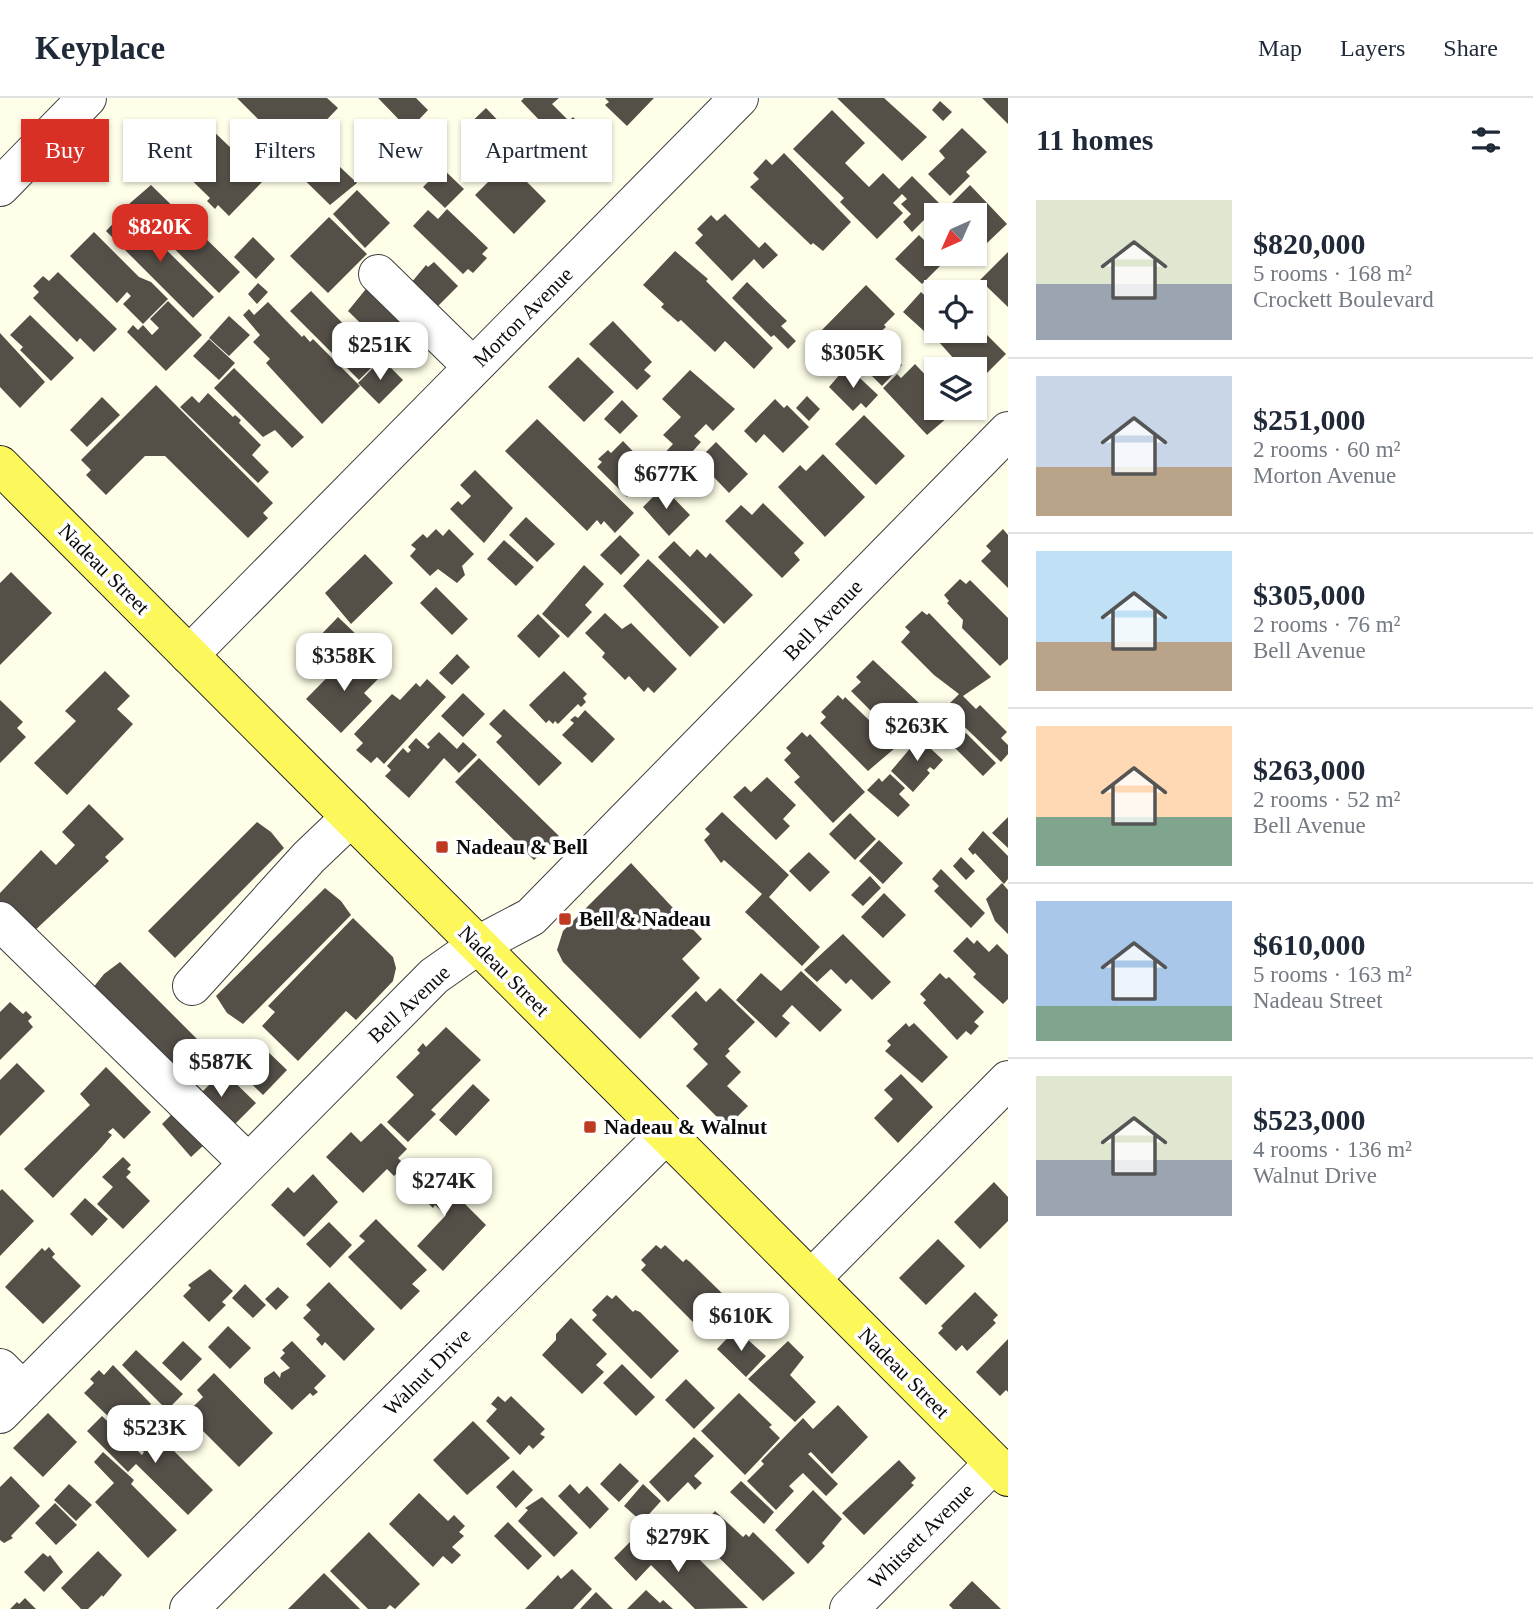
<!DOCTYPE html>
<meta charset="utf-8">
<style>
:root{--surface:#fff;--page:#f6f6f7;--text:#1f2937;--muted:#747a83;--line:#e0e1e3;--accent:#d93025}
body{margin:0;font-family:"Times New Roman",serif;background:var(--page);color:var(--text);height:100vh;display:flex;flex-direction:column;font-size:26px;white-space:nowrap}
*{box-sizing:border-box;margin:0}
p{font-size:23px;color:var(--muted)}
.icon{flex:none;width:38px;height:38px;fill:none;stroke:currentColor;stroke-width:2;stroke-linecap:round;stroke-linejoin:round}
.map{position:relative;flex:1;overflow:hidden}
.sheet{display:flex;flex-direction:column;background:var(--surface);width:525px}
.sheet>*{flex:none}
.guide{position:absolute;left:21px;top:21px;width:665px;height:63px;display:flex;gap:14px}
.needle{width:46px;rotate:225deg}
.fabs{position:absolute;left:924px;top:105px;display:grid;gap:14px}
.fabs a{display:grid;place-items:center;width:63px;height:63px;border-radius:0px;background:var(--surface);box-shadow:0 2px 5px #0004;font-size:35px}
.price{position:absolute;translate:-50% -60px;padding:0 16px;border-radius:14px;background:#fff;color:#222;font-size:23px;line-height:46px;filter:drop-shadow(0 2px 4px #0008)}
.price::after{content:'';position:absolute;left:50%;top:42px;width:21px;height:16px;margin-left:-10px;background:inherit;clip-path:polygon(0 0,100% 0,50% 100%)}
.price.current{background:var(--accent);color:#fff}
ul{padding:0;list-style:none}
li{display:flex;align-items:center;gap:21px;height:175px;padding:0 28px}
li+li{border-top:2px solid var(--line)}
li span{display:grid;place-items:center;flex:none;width:196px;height:140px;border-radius:0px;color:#555}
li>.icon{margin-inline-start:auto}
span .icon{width:84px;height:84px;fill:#fffc;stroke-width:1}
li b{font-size:30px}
h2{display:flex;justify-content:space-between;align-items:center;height:84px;padding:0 28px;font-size:30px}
.pill{padding:0 24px;border-radius:0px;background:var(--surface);box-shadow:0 2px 5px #0004;font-size:24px;line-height:63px}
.pill.current{background:var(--accent);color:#fff}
header{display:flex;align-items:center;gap:42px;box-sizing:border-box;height:98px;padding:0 35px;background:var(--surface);border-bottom:2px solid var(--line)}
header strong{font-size:33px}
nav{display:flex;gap:38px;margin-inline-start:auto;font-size:24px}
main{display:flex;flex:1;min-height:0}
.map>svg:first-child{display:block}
</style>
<header>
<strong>Keyplace</strong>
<nav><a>Map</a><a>Layers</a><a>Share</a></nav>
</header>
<main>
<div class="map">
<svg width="1008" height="1511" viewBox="0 0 1008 1511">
<rect width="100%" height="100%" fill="#ffffe9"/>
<!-- building -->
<path fill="#544f47" d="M237 0H327L338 10 293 57 302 66 306 61 317 72 324 64 335 74 340 69 357 85 330 107 272 50 279 42Z
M378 0H416L428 12 409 32Z
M524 0H559L552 6 569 23 573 19 599 46 572 72 534 33 542 25 521 3Z
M605 0H654L627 28 605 7 609 4Z
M837 0H884L927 39 902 63Z
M982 0H1008V26Z
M940 3 952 14 943 23 932 12Z
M486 10 507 32 485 54 463 32Z
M832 12 865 45 845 65 869 89 883 75 899 91 912 78 940 106 912 134 903 124 911 116 901 106 907 101 902 96 893 105 903 115 877 141 840 104 844 100 793 51Z
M207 27 264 82 229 118 218 107 215 111 207 103 210 100 172 63Z
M962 30 987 54 966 74 970 78 950 98 928 76 945 60 939 53Z
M784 55 851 124 823 153 813 145 811 147 750 89 759 81 753 75 766 61 772 67Z
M490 56 504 69 508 65 546 103 514 136 475 97 488 84 475 71Z
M442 70 464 91 445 110 423 89Z
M151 87 240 174 219 195 129 106Z
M970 87 1007 126 987 145 975 132V117H952L956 113 950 107Z
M357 92 390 125 365 150 333 116Z
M447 111 488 150 482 156 487 160 473 175 468 171 463 176 413 128 428 112 438 121Z
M126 112 214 199 193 220 106 133Z
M725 116 759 150 765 144 778 157 763 171 754 161 732 183 695 145 703 137 697 131 711 117 717 123Z
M329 119 367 156 328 195 290 158Z
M94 134 139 179 151 184 168 201 143 226 123 206 131 198 127 194 117 205 70 158Z
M919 137 945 163 922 186 895 161Z
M253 139 275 161 256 181 234 159Z
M675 153 708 181 706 183 773 250 754 271 725 243 715 254 681 222 678 224 661 209 664 206 643 187Z
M1008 154V209L980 182Z
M434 164 458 188 430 216 406 191 426 167 428 169Z
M58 174 117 231 94 254 80 240 77 244 33 200 39 194 33 188 43 178 49 183Z
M747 184 787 223 781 228 796 243 788 251 774 237 771 239 732 200Z
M258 185 268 194 257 206 248 196Z
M370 186 417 227 390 254 348 213Z
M866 187 895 216 884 227 886 229 851 260 822 232Z
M311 193 379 262 359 282 290 213Z
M921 194 936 208V220L924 233 903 214Z
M168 203 202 237 166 273 127 234 133 227 138 232 143 227 152 237 159 230 150 221Z
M268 204 302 239 304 237 310 244 313 241 360 288 322 326 266 265 270 261 253 244 260 237 243 217 249 211 254 217Z
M30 217 74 260 51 283 20 252 23 249 10 237Z
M229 218 250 237 229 258 209 240Z
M613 223 652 264 644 272 651 278 637 292 589 246Z
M975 225 1006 256 977 285 975 271H963L930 234 936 227V233H975Z
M0 235 45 284 20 310 0 289Z
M209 241 235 265 219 282 193 258Z
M878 243 902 267 882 288 857 263Z
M578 259 614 294 584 324 548 289Z
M382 261 403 282 379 306 358 285Z
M915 266 936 288V310H952L954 314 927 337 883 290 897 276 901 280Z
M847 268 878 297 866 310 861 305 853 313 829 289Z
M234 270 304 339 292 350 275 332 263 339 214 290Z
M690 272 735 311 713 333 706 326 694 338 701 344 674 374 660 360 673 346 663 337 681 319 662 301Z
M156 287 273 405 263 415 268 420 248 440 165 358H145L106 397 86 377 91 372 81 362Z
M208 295 233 319 235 317 241 322 239 325 261 347 252 357 269 374 258 385 180 309 192 298 199 305Z
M807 298 820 311 809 323 796 310Z
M102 299 120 317 87 349 70 332Z
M775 301 784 310 787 307 809 329 783 355 764 336 756 345 744 333Z
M622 302 638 318 620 336 604 321Z
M864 317 905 358 876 387 835 346Z
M537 321 634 415 615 435 604 423 601 427 597 422 587 433 505 353Z
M623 343 653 374 627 399 597 369 602 364 598 361 608 352 611 355Z
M716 344 748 376 729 395 708 373 691 389 681 379Z
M823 356 865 399 825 439 778 389 800 367 806 373Z
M475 372 513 410 484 445 450 411 458 403 462 407 471 398 460 387Z
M663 389 690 417 669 438 643 409Z
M763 405 804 445 794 455 800 462 782 480 725 423 741 407 752 417Z
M526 419 555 446 537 464 509 437Z
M436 431 443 438 449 431 474 456 462 468 465 477 457 485 438 471 430 478 410 458 416 451 411 447 423 436 427 440Z
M1003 431 1008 437V490L981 463 991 453 986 448Z
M620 437 640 457 621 477 600 457Z
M504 442 534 469 516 488 487 461Z
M674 443 690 459 697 451 706 460 710 455 753 497 724 526 658 459Z
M365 456 393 485 351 526 325 495Z
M648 461 719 529 690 559 623 488Z
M584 467 604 486 585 507 592 514 568 540 542 516Z
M11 474 52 515 0 567V485Z
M960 481 966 486 970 482 1008 520V561L1000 568 962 530 963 522 947 505 949 503 944 497Z
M436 489 468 521 452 537 420 505Z
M922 513 927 517 929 515 991 579 963 598 976 611 980 607 1007 634 1001 640 1008 647V656L1001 664 945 610 959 596 934 577 901 544 910 534 905 529Z
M605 515 622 531 631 525 677 571 654 595 648 589 644 594 629 578 625 582 602 559 605 555 585 535Z
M538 516 560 538 539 560 517 538Z
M338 519 361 541 340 564 316 542Z
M351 555 378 581 364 595 372 603 341 635 306 601Z
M457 556 470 569 452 587 439 575Z
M873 562 920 606 907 619 899 611 889 621 883 615 878 620 851 593 861 584 856 579Z
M105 573 130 598 117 611 133 626 67 697 34 665 76 623 65 613Z
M564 573 587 596 583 600 586 604 581 609 578 606 558 626 555 623 553 626 549 622 546 625 529 607Z
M427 581 446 599 384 666 377 659 371 665 356 652 363 645 354 636 392 596 400 602 416 585 420 589Z
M463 595 485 616 463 639 441 618Z
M838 597 843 602 845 599 895 647V650L868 673 820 625 826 619 821 614Z
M0 602 23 624 17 630 26 639 0 665Z
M504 611 562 665 539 688 496 644 502 638 489 626Z
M585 612 615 641 592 665 562 637 574 625 570 622 575 618 578 620Z
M439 634 457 651 463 644 477 657 459 675 444 660 409 700 385 678 391 672 387 668 403 650 408 655 411 652 408 649 416 640 428 651 430 649 427 646Z
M802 634 807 639 810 636 865 694 833 725 794 684 800 679 784 662 791 655 786 650Z
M924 634 935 644 930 650 943 662 934 672 930 669 927 672 930 675 913 694 891 673Z
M966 635 996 665 983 678 953 648Z
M479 660 559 738 534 762 455 684Z
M890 676 905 690 899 696 910 707 898 719 867 692 879 680 882 684Z
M767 679 796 707 783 721 790 728 776 742 733 699 745 688 751 694Z
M89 706 124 741 105 759 109 763 31 836 0 806V795L41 752 56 767 75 747 62 734Z
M722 714 789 777 769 799 820 849 802 868 745 814 762 796 724 762 721 765 704 742 710 736 705 731Z
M850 715 876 741 855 762 829 736Z
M1008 719V750L992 735Z
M257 724 271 734 284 750 175 860 148 833Z
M983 733 1008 758V781L1004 786 975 755 973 757 968 751Z
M879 742 903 765 883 786 859 763Z
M809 754 830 774 810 794 789 773Z
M961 759 975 773 966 782 953 768Z
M631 765 702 841 682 861 700 880 640 941 563 864 557 852 563 833Z
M941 771 985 815 971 830 934 793 939 788 932 781Z
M870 778 881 790 863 808 851 797Z
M1002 785 1008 792V836L995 823 986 801Z
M325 790 341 803 351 817 243 926 227 915 216 898Z
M884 795 906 817 883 840 861 819Z
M353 820 393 859 396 870 393 883 356 922 346 913 298 963 262 928 275 914 268 908Z
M843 836 891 884 872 902 851 881 846 886 831 871 817 884 804 872Z
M967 839 974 846 977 842 989 854 997 846 1008 857V901L1003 906 973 879 976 876 953 853Z
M120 864 202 946 190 962 176 973 92 891 104 876Z
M801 873 842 912 820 934 792 907 782 918 790 925 776 940 736 902 761 875 781 893Z
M940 875 946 881 949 879 984 914 974 924 979 928 971 937 966 933 957 942 923 905 926 902 920 896Z
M720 890 755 924 728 951 730 953 725 958 741 974 727 988 748 1008 727 1029 686 988 708 966 693 951 698 946 671 918 696 893 706 904Z
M10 904 23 916 26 913 32 919 28 923 33 929 0 962V914Z
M906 925 909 929 914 925 948 959 922 985 885 953 891 947 887 943Z
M446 929 481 962 431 1012 436 1016 408 1044 387 1024 414 997 396 979 420 955 417 952 423 945 426 949Z
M237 946 250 959 262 948 287 972 263 997 224 959Z
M17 965 45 993 0 1038V982Z
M106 969 151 1014 124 1041 113 1030 108 1034 112 1037 99 1052 53 1100 24 1071 90 1007 80 996Z
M223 973 256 1005 231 1030 181 996 193 983 203 993Z
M901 976 933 1009 898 1045 874 1020 893 1001 884 992Z
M473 986 490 1002 456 1038 439 1022Z
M171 1017 205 1046 191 1059 162 1026Z
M381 1025 407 1051 398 1060 405 1067 394 1078 387 1071 363 1095 326 1059 351 1034 361 1044Z
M123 1059 131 1067 127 1071 131 1074 126 1079 150 1103 123 1131 97 1106 113 1089 102 1079Z
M422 1063 486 1127 443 1173 417 1148 446 1117 435 1107 433 1110 404 1082Z
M313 1076 338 1104 304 1139 271 1107 288 1089 294 1095Z
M994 1084 1008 1099V1123L980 1151 954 1124Z
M2 1091 34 1123 0 1158V1093Z
M85 1100 108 1121 92 1138 70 1116Z
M376 1121 427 1172 412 1186 420 1193 401 1212 348 1159 365 1143 359 1138Z
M329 1124 352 1147 330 1170 306 1146Z
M938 1141 965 1168 926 1207 899 1180Z
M656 1147 661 1151 665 1147 683 1164 686 1161 690 1164 729 1202 700 1231 641 1172 646 1167 641 1162Z
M49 1149 55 1156 52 1159 81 1188 43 1226 5 1189 42 1150 45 1153Z
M210 1171 233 1193 222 1204 226 1207 209 1224 183 1198 191 1190 188 1187Z
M329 1184 375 1231 344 1263 325 1244 322 1248 316 1241 320 1237 303 1220 311 1212 306 1207Z
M245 1186 266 1207 253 1220 232 1200Z
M278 1189 289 1199 276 1212 265 1201Z
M975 1194 998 1217 993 1222 996 1225 967 1253 962 1247 956 1253 938 1235 943 1230 941 1228Z
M607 1197 612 1201 616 1197 633 1214 635 1212 640 1214 679 1253 651 1281 592 1222 597 1217 592 1212Z
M571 1220 607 1256 596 1267 604 1274 582 1296 542 1257 556 1242V1236Z
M228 1228 251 1250 230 1271 208 1249Z
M736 1231 766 1258 746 1279 717 1251Z
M1008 1241V1294L1006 1292 1000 1298 976 1274Z
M183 1243 202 1261 181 1283 162 1265Z
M292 1243 326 1278 314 1290 318 1294 313 1298 310 1295 292 1312 264 1285V1280L274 1273 280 1280 281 1275 290 1270 280 1260 285 1255 282 1252Z
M788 1243 804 1259 790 1277 816 1304 795 1324 748 1281Z
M136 1252 183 1296 167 1312 122 1267Z
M622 1266 655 1299 636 1318 603 1285Z
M113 1267 151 1306 134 1323 128 1317 120 1325 116 1321 114 1324 84 1295 94 1285 90 1281 99 1272 104 1277Z
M214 1275 273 1335 239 1369 186 1316 203 1299 197 1292Z
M686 1281 715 1310 694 1331 665 1302Z
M739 1295 772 1327 769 1329 780 1340 745 1377 701 1333Z
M498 1298 505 1304 511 1298 545 1331 540 1336 545 1339 533 1351 529 1347 520 1357 486 1323 497 1311 491 1306Z
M838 1307 868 1339 832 1376 811 1354 808 1356 838 1386 826 1398 803 1375 789 1388 794 1393 776 1412 747 1383 764 1366 761 1363 803 1320 813 1331Z
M48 1315 77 1344 43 1379 13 1350Z
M102 1318 142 1357 144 1354 137 1348 153 1332 213 1392 188 1417 136 1366 128 1374 87 1333Z
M473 1323 510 1360 467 1397 433 1362Z
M694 1339 714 1358 694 1378 702 1385 695 1392 688 1384 668 1404 649 1384Z
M103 1354 134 1382 131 1386 177 1432 148 1460 95 1404 114 1385 94 1364Z
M899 1362 916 1380 911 1385 914 1387 864 1437 842 1415Z
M620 1365 639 1383 619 1404 600 1386Z
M513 1372 533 1392 516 1410 496 1389Z
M11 1378 40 1408 11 1438 13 1440 4 1445 0 1442V1389Z
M741 1383 774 1414 764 1426 730 1394Z
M69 1386 92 1407 76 1423 54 1402Z
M570 1386 579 1396 587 1388 609 1411 590 1431 558 1398Z
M643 1386 661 1403 642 1424 624 1408Z
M813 1392 842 1421 822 1445 825 1448 808 1466 775 1432Z
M419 1395 448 1423 454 1417 465 1428 459 1434 464 1438 452 1449 461 1457 452 1466 443 1458 433 1469 389 1426Z
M542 1399 578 1435 554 1459 518 1423 528 1412 525 1410Z
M55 1405 77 1427 56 1447 35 1425Z
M715 1413 743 1439 746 1436 749 1439 753 1434 795 1475 763 1503 694 1435Z
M508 1424 542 1458 528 1472 494 1438Z
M644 1430 680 1466 692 1454 748 1510 695 1511 651 1467 636 1483 614 1460Z
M369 1434 420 1486 395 1511 390 1507 386 1511H368L330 1473Z
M98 1453 122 1477 103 1499 102 1497 88 1511H81L61 1490Z
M43 1455 48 1459 50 1457 63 1474 44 1494 24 1474Z
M572 1471 592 1491 573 1511H525L558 1477 561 1481Z
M324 1475 360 1511H288Z
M972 1483 1001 1511H953L949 1507Z
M646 1492 660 1505 663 1502 673 1511H627Z
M596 1494 613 1511H580Z
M25 1500 36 1511H10L17 1504 19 1506Z"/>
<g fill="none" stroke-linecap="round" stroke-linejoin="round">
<defs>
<path id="minor" d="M0 89 87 0
M378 176 473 269
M189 557 739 0
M0 823 248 1065
M192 888 309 759 351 719
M811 1181 1008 982
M0 1270 23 1293
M0 1316 434 878 478 847 531 819 1008 333
M189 1511 666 1036
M849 1511 994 1365"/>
<path id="major" d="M0 367 1008 1379"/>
</defs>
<!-- minor casing -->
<use href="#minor" stroke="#3e3e3e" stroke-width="40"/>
<!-- major casing -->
<use href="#major" stroke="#1c1c1c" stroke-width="40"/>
<!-- minor -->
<use href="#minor" stroke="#fff" stroke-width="38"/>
<!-- major -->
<use href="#major" stroke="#fcf85c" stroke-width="38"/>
</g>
<!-- markers -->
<g fill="#be3b21" stroke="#fff" stroke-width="2.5">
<rect x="435" y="742" width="14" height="14" rx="3.5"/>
<rect x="558" y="814" width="14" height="14" rx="3.5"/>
<rect x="583" y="1022" width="14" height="14" rx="3.5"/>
</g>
<g text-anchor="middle" stroke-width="7" stroke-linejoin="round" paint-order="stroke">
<!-- street labels -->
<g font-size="21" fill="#0b0b0b" stroke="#fff">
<text transform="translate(523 219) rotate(-45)" y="7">Morton Avenue</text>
<text transform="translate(104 471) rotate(45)" y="7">Nadeau Street</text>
<text transform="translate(823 522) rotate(-46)" y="7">Bell Avenue</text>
<text transform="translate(504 873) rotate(45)" y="7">Nadeau Street</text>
<text transform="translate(409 906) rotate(-43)" y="7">Bell Avenue</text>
<text transform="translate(427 1274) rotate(-45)" y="7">Walnut Drive</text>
<text transform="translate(904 1275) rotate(45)" y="7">Nadeau Street</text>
<text transform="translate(921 1438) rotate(-45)" y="7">Whitsett Avenue</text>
</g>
<!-- poi labels -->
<g font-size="21" font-weight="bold" fill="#0b0b0b" stroke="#fff" text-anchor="start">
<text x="456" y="756">Nadeau &amp; Bell</text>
<text x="579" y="828">Bell &amp; Nadeau</text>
<text x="604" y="1036">Nadeau &amp; Walnut</text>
</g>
</g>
</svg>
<div class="fabs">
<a><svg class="needle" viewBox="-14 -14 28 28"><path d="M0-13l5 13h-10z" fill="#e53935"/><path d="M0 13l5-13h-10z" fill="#747a83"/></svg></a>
<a><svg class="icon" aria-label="locate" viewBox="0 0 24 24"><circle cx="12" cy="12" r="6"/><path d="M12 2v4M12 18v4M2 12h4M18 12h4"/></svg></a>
<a><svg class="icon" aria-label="layers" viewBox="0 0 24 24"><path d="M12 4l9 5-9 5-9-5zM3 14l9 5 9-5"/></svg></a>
</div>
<b class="price current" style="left:160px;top:166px">$820K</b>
<b class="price" style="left:380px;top:284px">$251K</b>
<b class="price" style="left:853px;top:292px">$305K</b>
<b class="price" style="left:666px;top:413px">$677K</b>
<b class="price" style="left:344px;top:595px">$358K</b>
<b class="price" style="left:917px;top:665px">$263K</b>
<b class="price" style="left:221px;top:1001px">$587K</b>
<b class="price" style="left:444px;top:1120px">$274K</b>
<b class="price" style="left:741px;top:1255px">$610K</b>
<b class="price" style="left:155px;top:1367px">$523K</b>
<b class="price" style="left:678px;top:1476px">$279K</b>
<div class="guide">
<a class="pill current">Buy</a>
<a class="pill">Rent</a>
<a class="pill">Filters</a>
<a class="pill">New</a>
<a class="pill">Apartment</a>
</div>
</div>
<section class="sheet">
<h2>11 homes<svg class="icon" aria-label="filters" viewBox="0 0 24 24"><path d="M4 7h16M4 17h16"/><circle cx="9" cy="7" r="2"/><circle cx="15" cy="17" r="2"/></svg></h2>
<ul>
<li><span style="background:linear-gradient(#dfe7d0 60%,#9aa5b1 0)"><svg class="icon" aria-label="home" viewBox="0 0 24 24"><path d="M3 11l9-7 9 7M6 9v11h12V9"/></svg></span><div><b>$820,000</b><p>5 rooms · 168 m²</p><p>Crockett Boulevard</p></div></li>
<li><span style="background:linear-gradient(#c9d6e8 65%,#b9a48a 0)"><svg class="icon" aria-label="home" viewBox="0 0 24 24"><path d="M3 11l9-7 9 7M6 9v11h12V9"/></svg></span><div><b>$251,000</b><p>2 rooms · 60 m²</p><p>Morton Avenue</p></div></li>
<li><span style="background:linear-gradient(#bfe0f5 65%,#b9a48a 0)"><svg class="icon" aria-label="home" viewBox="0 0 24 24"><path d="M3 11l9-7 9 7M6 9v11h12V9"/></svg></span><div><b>$305,000</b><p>2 rooms · 76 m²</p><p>Bell Avenue</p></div></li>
<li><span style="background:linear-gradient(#ffd9b3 65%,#7fa58c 0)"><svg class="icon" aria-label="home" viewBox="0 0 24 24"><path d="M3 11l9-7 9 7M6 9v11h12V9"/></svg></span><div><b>$263,000</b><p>2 rooms · 52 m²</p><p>Bell Avenue</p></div></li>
<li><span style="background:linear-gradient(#a9c7e8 75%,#7fa58c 0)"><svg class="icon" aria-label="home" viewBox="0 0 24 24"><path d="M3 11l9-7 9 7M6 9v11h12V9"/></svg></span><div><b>$610,000</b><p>5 rooms · 163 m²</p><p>Nadeau Street</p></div></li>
<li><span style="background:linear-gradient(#dfe7d0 60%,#9aa5b1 0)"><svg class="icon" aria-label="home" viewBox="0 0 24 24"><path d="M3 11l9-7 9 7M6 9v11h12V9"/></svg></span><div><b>$523,000</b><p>4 rooms · 136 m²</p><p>Walnut Drive</p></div></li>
</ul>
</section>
</main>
